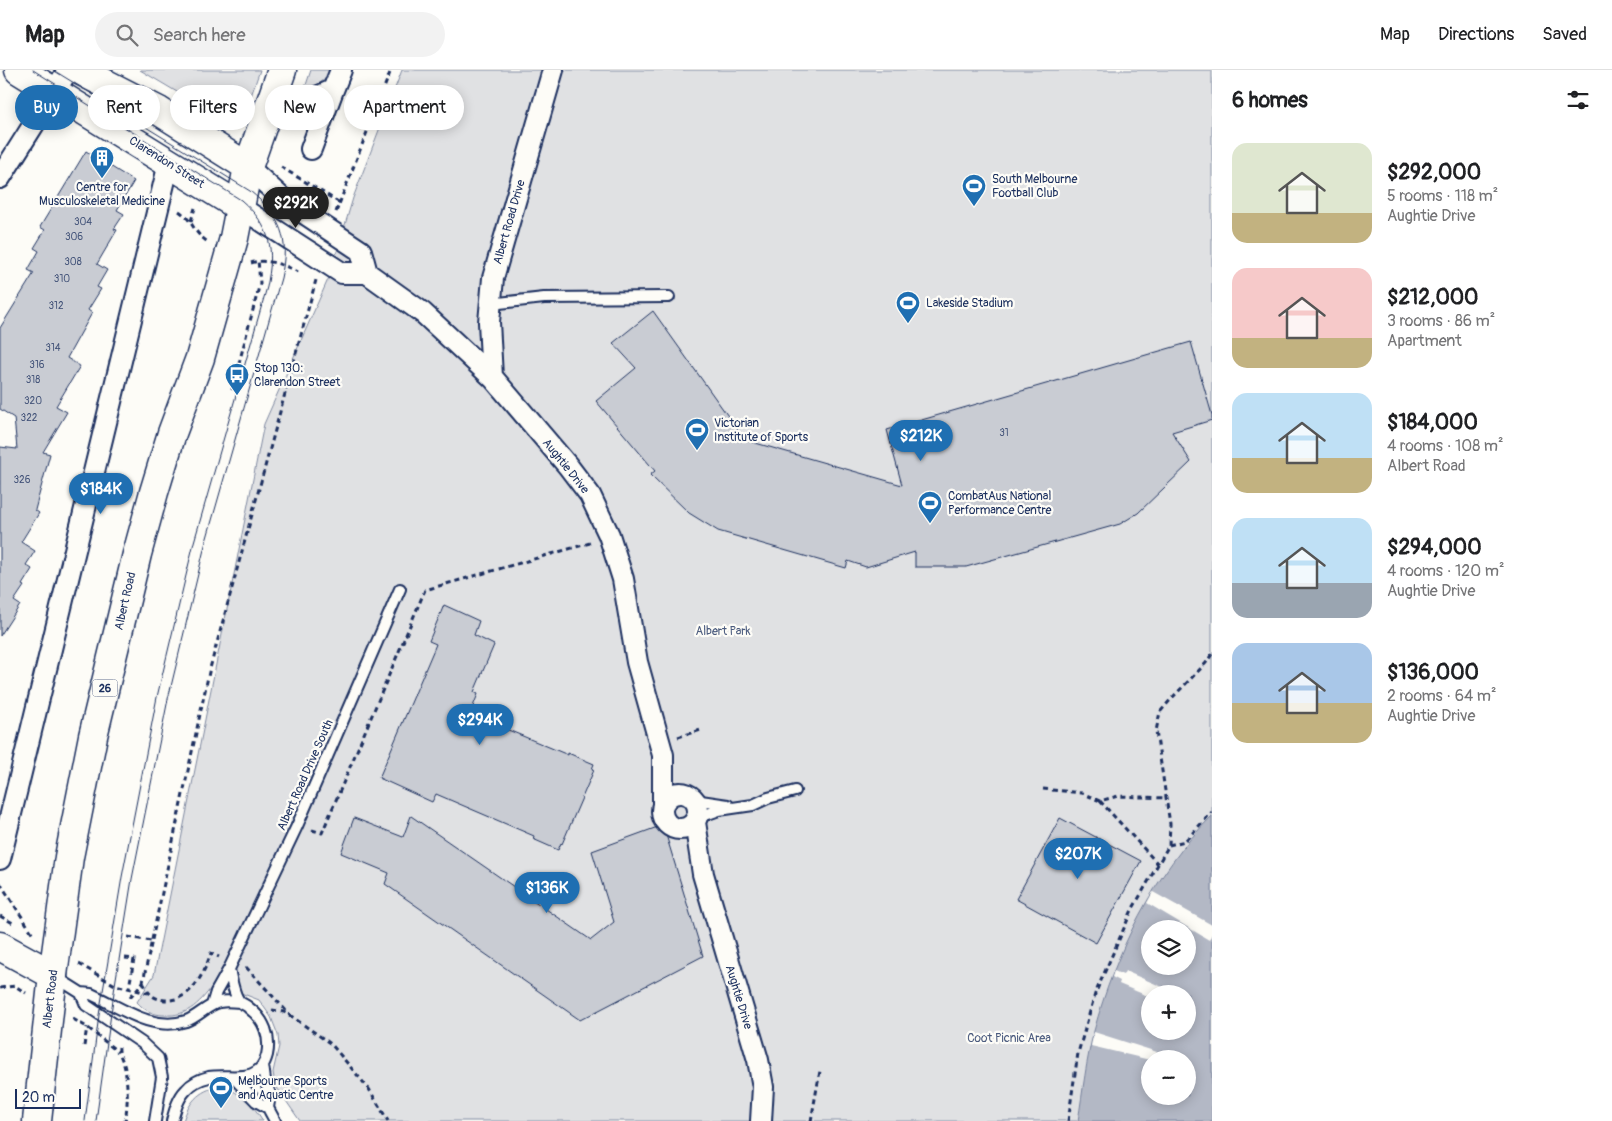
<!DOCTYPE html>
<meta charset="utf-8">
<style>
:root{--surface:#fff;--page:#f2f2f2;--text:#202124;--muted:#757577;--line:#e0e0e0;--accent:#1f6fb2}
body{margin:0;font-family:Pangolin,sans-serif;background:var(--page);color:var(--text);height:100vh;display:flex;flex-direction:column;font-size:19px;white-space:nowrap}
*{box-sizing:border-box;margin:0}
p{font-size:16px;color:var(--muted)}
.icon{flex:none;width:28px;height:28px;fill:none;stroke:currentColor;stroke-width:2;stroke-linecap:round;stroke-linejoin:round}
.map{position:relative;flex:1;overflow:hidden}
.side{display:flex;flex-direction:column;background:var(--surface);width:400px}
.side>*{flex:none}
.hud{position:absolute;left:15px;top:15px;width:475px;height:45px;display:flex;gap:10px}
.controls{position:absolute;left:1141px;top:850px;display:grid;gap:10px}
.controls a{display:grid;place-items:center;width:55px;height:55px;border-radius:50%;background:var(--surface);box-shadow:0 2px 12px #0003;font-size:25px}
.scale{position:absolute;left:15px;bottom:12px;width:66px;box-sizing:border-box;padding-left:5px;border:2px solid #1b2f5e;border-top:0;font-size:14px;line-height:18px;white-space:nowrap;color:#1b2f5e;-webkit-text-stroke:4px #fdfcf7;paint-order:stroke}
.price{position:absolute;translate:-50% -42px;padding:0 11px;border-radius:18px;background:var(--accent);color:#fff;font-size:16px;line-height:32px;filter:drop-shadow(0 1px 2px #0008)}
.price::after{content:'';position:absolute;left:50%;top:30px;width:15px;height:11px;margin-left:-8px;background:inherit;clip-path:polygon(0 0,100% 0,50% 100%)}
.price.on{background:#222;color:#fff}
ul{padding:0;list-style:none}
li{display:flex;align-items:center;gap:15px;height:125px;padding:0 20px}
li span{display:grid;place-items:center;flex:none;width:140px;height:100px;border-radius:15px;color:#555}
li>.icon{margin-inline-start:auto}
span .icon{width:60px;height:60px;fill:#fffc;stroke-width:1}
li b{font-size:21px}
h2{display:flex;justify-content:space-between;align-items:center;height:60px;padding:0 20px;font-size:21px}
.pill{padding:0 18px;border-radius:22px;background:var(--surface);box-shadow:0 2px 12px #0003;font-size:18px;line-height:45px}
.pill.on{background:var(--accent);color:#fff}
header{display:flex;align-items:center;gap:30px;box-sizing:border-box;height:70px;padding:0 25px;background:var(--surface);border-bottom:1px solid var(--line)}
header strong{font-size:24px}
nav{display:flex;gap:28px;margin-inline-start:auto;font-size:18px}
.search{width:350px;height:45px;background:var(--page);display:flex;align-items:center;gap:12px;box-sizing:border-box;padding:0 18px;border-radius:28px;color:var(--muted);font-size:19px}
main{display:flex;flex:1;min-height:0}
.map>svg:first-child{display:block}
</style>
<header>
<strong>Map</strong>
<div class="search"><svg class="icon" aria-label="search" viewBox="0 0 24 24"><circle cx="10" cy="10" r="6"/><path d="M15 15l6 6"/></svg>Search here</div>
<nav><a>Map</a><a>Directions</a><a>Saved</a></nav>
</header>
<main>
<div class="map">
<svg width="1212" height="1051" viewBox="0 0 1212 1051">
<rect width="100%" height="100%" fill="#fdfcf7"/>
<filter id="ink" filterUnits="userSpaceOnUse"><feTurbulence type="fractalNoise" baseFrequency=".02" numOctaves="2"/><feDisplacementMap in="SourceGraphic" scale="10" xChannelSelector="R" yChannelSelector="G"/><feConvolveMatrix kernelMatrix="1 2 1 2 8 2 1 2 1" color-interpolation-filters="sRGB"/></filter>
<g filter="url(#ink)">
<!-- green -->
<path fill="#e0e1e3" stroke="#7e88a0" fill-rule="evenodd" d="M140 0H260L244 46 209 41Z
M311 0H331L329 6 302 27Z
M402 0H1212V1051H300L275 1015 273 1002 279 976 278 965 271 947 259 930 215 913C201 931 189 947 164 945 153 945 144 940 137 932L154 905 264 354 330 205 353 128ZM1150 859H1188V896H1150ZM1150 924H1188V961H1150ZM1150 989H1188V1026H1150Z
M223 1016C241 1024 253 1034 263 1051H183C190 1029 201 1019 223 1016Z"/>
<!-- water -->
<path fill="#b3b8c5" stroke="#76819c" fill-rule="evenodd" d="M1212 746V1051H1078C1083 1021 1086 990 1094 961 1115 883 1154 803 1212 746ZM1150 859H1188V896H1150ZM1150 924H1188V961H1150ZM1150 989H1188V1026H1150Z"/>
<!-- pier -->
<path fill="#fdfcf7" d="M1153 822 1212 855V864L1209 870 1147 833Z
M1114 901 1123 905 1125 901 1179 924H1150V927L1119 914 1120 911 1112 907Z
M1094 962 1157 982 1155 989 1150 990 1091 976Z"/>
<!-- building -->
<path fill="#c9ccd3" stroke="#1b2f5e" d="M86 81 134 111 117 140 124 144 114 159 117 160 97 194 107 200 97 217 101 219 88 240 92 243 67 288 80 296 56 336 67 342 43 382 50 384 35 440 39 443 21 472 35 481 26 495 32 499 22 515 24 516 14 531 20 535 0 566V377L17 379 14 348 0 339V258L34 203 28 200 39 181 34 178 45 160 40 157Z
M653 241 745 370 902 415 887 360 1191 272 1212 345V350L1172 362 1191 392 1138 443 1120 454 966 497H915V482L866 497 848 491 846 498 718 461 689 443 650 405 655 401 596 331 636 298 613 273Z
M444 535 479 551 474 565 494 575 474 622 478 624 470 644 568 685V683L594 694 592 699 594 700 562 774 561 773 558 780 533 769 534 766 436 724 432 732 379 708 434 579 436 574 429 571Z
M411 746 591 870 614 852 592 781 663 755 703 886 580 950 385 814 389 803 341 783 354 748 403 767Z
M1060 748 1141 791 1096 873 1016 829Z"/>
<g fill="none" stroke-linecap="round" stroke-linejoin="round">
<defs>
<path id="lane" d="M490 234 544 228 669 227
M694 730 728 735
M697 748 719 740 753 735 768 728 795 721
M54 906 81 923 91 924C120 937 152 962 186 951 198 947 207 935 220 932 226 930 233 932 239 932
M81 923 86 935 142 973 158 988 162 1007 155 1051
M212 935 216 922 229 899 297 756 400 519
M263 995 265 1010 270 1024 268 1038
M234 1008 256 1031 268 1038 275 1051
M172 1051C175 1040 178 1028 186 1020 192 1013 200 1009 209 1007 230 1003 259 1016 267 985 271 967 264 949 249 938 247 935 242 934 240 932 234 926 231 908 229 899"/>
<path id="street" d="M273 25 303 33 333 20 341 0
M311 79 333 20
M248 97 284 130 361 181 367 203
M0 108 68 0
M240 137 342 203H367L423 243 494 309 568 396 590 425 609 465 623 509 637 592 663 685V735
M492 307 489 252 493 208 553 0
M662 741a18 18 0 1 1 36 0a18 18 0 1 1-36 0Z
M695 752 703 804 758 990 763 1017 761 1051
M0 789 169 93"/>
<path id="secondary" d="M0 876 53 905"/>
<path id="primary" d="M19 0 240 137
M79 0 159 41 248 97
M37 1051 53 905 69 787 93 666 137 484 154 422 172 363 200 288 234 168 248 97 282 0"/>
</defs>
<!-- lane casing -->
<use href="#lane" stroke="#1b2f5e" stroke-width="14"/>
<!-- street casing -->
<use href="#street" stroke="#1b2f5e" stroke-width="24"/>
<!-- secondary casing -->
<use href="#secondary" stroke="#1b2f5e" stroke-width="31"/>
<!-- primary casing -->
<use href="#primary" stroke="#1b2f5e" stroke-width="31"/>
<!-- path -->
<path stroke="#1b2f5e" stroke-width="3" stroke-dasharray="5 4" stroke-linecap="butt" d="M281 97 340 133
M179 141C194 151 192 162 208 172
M336 142 391 0
M191 151 195 138
M251 193C266 188 285 195 298 202
M232 320 260 213 258 190
M678 667 701 660
M1043 719 1082 723 1100 731 1118 726 1166 728
M1100 731 1158 794
M312 760 322 763 425 520 590 473
M1169 775 1185 771 1212 742
M0 813 33 864
M0 846 13 853
M128 867 151 871
M125 888 134 889 129 918
M79 894 115 915 148 923
M246 897 291 946
M143 912C148 923 152 929 165 930 191 932 204 903 211 883L219 887
M0 918 15 916 26 923
M130 927 143 912 209 602 316 210
M272 940 284 942 291 946 331 974 369 1019 388 1051
M73 949 87 957 118 982
M84 976 87 957
M119 977C118 985 124 991 125 999 128 1017 128 1033 125 1051
M811 1051 820 1001
M1068 1051 1078 983 1095 924 1132 840 1169 775 1170 754 1156 661 1160 642 1173 627 1206 593 1212 584"/>
<!-- lane -->
<use href="#lane" stroke="#fdfcf7" stroke-width="10"/>
<!-- street -->
<use href="#street" stroke="#fdfcf7" stroke-width="20"/>
<!-- secondary -->
<use href="#secondary" stroke="#fdfcf7" stroke-width="28"/>
<!-- primary -->
<use href="#primary" stroke="#fdfcf7" stroke-width="28"/>
<!-- tram -->
<path stroke="#1b2f5e" stroke-width="1" d="M33 0 241 130C271 156 275 179 267 217L194 472 157 627 122 807 99 945 85 1051
M53 0 250 121C281 147 290 168 281 208L205 475 168 629 132 809 115 915 96 1051"/>
</g>
</g>
<!-- icons -->
<defs>
<symbol id="building-pin" viewBox="-11 -11 22 30"><path d="M0 17L-7.5 6A9.5 9.5 0 1 1 7.5 6Z" fill="#1f6fb2" stroke="#fdfcf7"/><path d="M-4-6H4V6H1V3H-1V6H-4ZM-2.5-4.3h1.7v1.8h-1.7ZM.8-4.3h1.7v1.8H.8ZM-2.5-1h1.7V.8h-1.7ZM.8-1h1.7V.8H.8Z" fill="#fff"/></symbol>
<symbol id="stadium-pin" viewBox="-11 -11 22 30"><path d="M0 17L-7.5 6A9.5 9.5 0 1 1 7.5 6Z" fill="#1f6fb2" stroke="#fdfcf7"/><path d="M0-5a6.5 5 0 1 0 0 10a6.5 5 0 1 0 0-10ZM-3.5-1.8h7v3.6h-7Z" fill="#fff"/></symbol>
<symbol id="bus-pin" viewBox="-11 -11 22 30"><path d="M0 17L-7.5 6A9.5 9.5 0 1 1 7.5 6Z" fill="#1f6fb2" stroke="#fdfcf7"/><path d="M-5-6H5V4H4V6H2V4H-2V6H-4V4H-5ZM-3.5-4V0h7V-4ZM-3.5 1.2v1.5H-2V1.2ZM2 1.2v1.5H3.5V1.2Z" fill="#fff"/></symbol>
</defs>
<g fill-rule="evenodd">
<use href="#building-pin" x="88" y="74" width="28" height="38"/>
<use href="#stadium-pin" x="960" y="102" width="28" height="38"/>
<use href="#stadium-pin" x="894" y="219" width="28" height="38"/>
<use href="#bus-pin" x="223" y="291" width="28" height="38"/>
<use href="#stadium-pin" x="683" y="346" width="28" height="38"/>
<use href="#stadium-pin" x="916" y="419" width="28" height="38"/>
<use href="#stadium-pin" x="207" y="1004" width="28" height="38"/>
</g>
<g text-anchor="middle" stroke-width="4.5" stroke-linejoin="round" paint-order="stroke">
<!-- number labels -->
<g font-size="10" fill="#46567b">
<text x="83" y="155">304</text>
<text x="74" y="170">306</text>
<text x="73" y="195">308</text>
<text x="62" y="212">310</text>
<text x="56" y="239">312</text>
<text x="53" y="281">314</text>
<text x="37" y="298">316</text>
<text x="33" y="313">318</text>
<text x="33" y="334">320</text>
<text x="29" y="351">322</text>
<text x="1004" y="366">31</text>
<text x="22" y="413">326</text>
</g>
<!-- shield labels -->
<rect fill="#fdfcf7" stroke="#5f6c8c" stroke-width="1" x="92.5" y="609.5" width="25" height="17" rx="4"/>
<g font-size="11" font-weight="bold" fill="#1b2f5e">
<text x="105" y="622">26</text>
</g>
<!-- street labels -->
<g font-size="12" fill="#1b2f5e" stroke="#fdfcf7">
<text transform="translate(167 92) rotate(32)" y="4">Clarendon Street</text>
<text transform="translate(509 152) rotate(-74)" y="4">Albert Road Drive</text>
<text transform="translate(566 396) rotate(51)" y="4">Aughtie Drive</text>
<text transform="translate(125 531) rotate(-77)" y="4">Albert Road</text>
<text transform="translate(305 705) rotate(-66)" y="4">Albert Road Drive South</text>
<text transform="translate(739 927) rotate(73)" y="4">Aughtie Drive</text>
<text transform="translate(50 929) rotate(-83)" y="4">Albert Road</text>
</g>
<!-- poi labels -->
<g font-size="12" fill="#1b2f5e" stroke="#fdfcf7" text-anchor="start">
<text x="992" y="113">South Melbourne<tspan x="992" dy="14">Football Club</tspan></text>
<text x="102" y="121" text-anchor="middle">Centre for<tspan x="102" dy="14">Musculoskeletal Medicine</tspan></text>
<text x="926" y="237">Lakeside Stadium</text>
<text x="254" y="302">Stop 130:<tspan x="254" dy="14">Clarendon Street</tspan></text>
<text x="714" y="357">Victorian<tspan x="714" dy="14">Institute of Sports</tspan></text>
<text x="948" y="430">CombatAus National<tspan x="948" dy="14">Performance Centre</tspan></text>
<text x="238" y="1015">Melbourne Sports<tspan x="238" dy="14">and Aquatic Centre</tspan></text>
</g>
<!-- park labels -->
<g font-size="12" fill="#4c5c7f" stroke="#fdfcf7">
<text x="723" y="565">Albert Park</text>
<text x="1009" y="972">Coot Picnic Area</text>
</g>
</g>
</svg>
<div class="controls">
<a><svg class="icon" aria-label="layers" viewBox="0 0 24 24"><path d="M12 4l9 5-9 5-9-5zM3 14l9 5 9-5"/></svg></a>
<a>+</a>
<a>−</a>
</div>
<div class="scale">20 m</div>
<b class="price on" style="left:296px;top:159px">$292K</b>
<b class="price" style="left:921px;top:392px">$212K</b>
<b class="price" style="left:101px;top:445px">$184K</b>
<b class="price" style="left:480px;top:676px">$294K</b>
<b class="price" style="left:1078px;top:810px">$207K</b>
<b class="price" style="left:547px;top:844px">$136K</b>
<div class="hud">
<a class="pill on">Buy</a>
<a class="pill">Rent</a>
<a class="pill">Filters</a>
<a class="pill">New</a>
<a class="pill">Apartment</a>
</div>
</div>
<section class="side">
<h2>6 homes<svg class="icon" aria-label="filters" viewBox="0 0 24 24"><path d="M4 7h16M4 17h16"/><circle cx="9" cy="7" r="2"/><circle cx="15" cy="17" r="2"/></svg></h2>
<ul>
<li><span style="background:linear-gradient(#dfe7d0 70%,#c2b280 0)"><svg class="icon" aria-label="home" viewBox="0 0 24 24"><path d="M3 11l9-7 9 7M6 9v11h12V9"/></svg></span><div><b>$292,000</b><p>5 rooms · 118 m²</p><p>Aughtie Drive</p></div></li>
<li><span style="background:linear-gradient(#f6c9c9 70%,#c2b280 0)"><svg class="icon" aria-label="home" viewBox="0 0 24 24"><path d="M3 11l9-7 9 7M6 9v11h12V9"/></svg></span><div><b>$212,000</b><p>3 rooms · 86 m²</p><p>Apartment</p></div></li>
<li><span style="background:linear-gradient(#bfe0f5 65%,#c2b280 0)"><svg class="icon" aria-label="home" viewBox="0 0 24 24"><path d="M3 11l9-7 9 7M6 9v11h12V9"/></svg></span><div><b>$184,000</b><p>4 rooms · 108 m²</p><p>Albert Road</p></div></li>
<li><span style="background:linear-gradient(#bfe0f5 65%,#9aa5b1 0)"><svg class="icon" aria-label="home" viewBox="0 0 24 24"><path d="M3 11l9-7 9 7M6 9v11h12V9"/></svg></span><div><b>$294,000</b><p>4 rooms · 120 m²</p><p>Aughtie Drive</p></div></li>
<li><span style="background:linear-gradient(#a9c7e8 60%,#c2b280 0)"><svg class="icon" aria-label="home" viewBox="0 0 24 24"><path d="M3 11l9-7 9 7M6 9v11h12V9"/></svg></span><div><b>$136,000</b><p>2 rooms · 64 m²</p><p>Aughtie Drive</p></div></li>
</ul>
</section>
</main>
